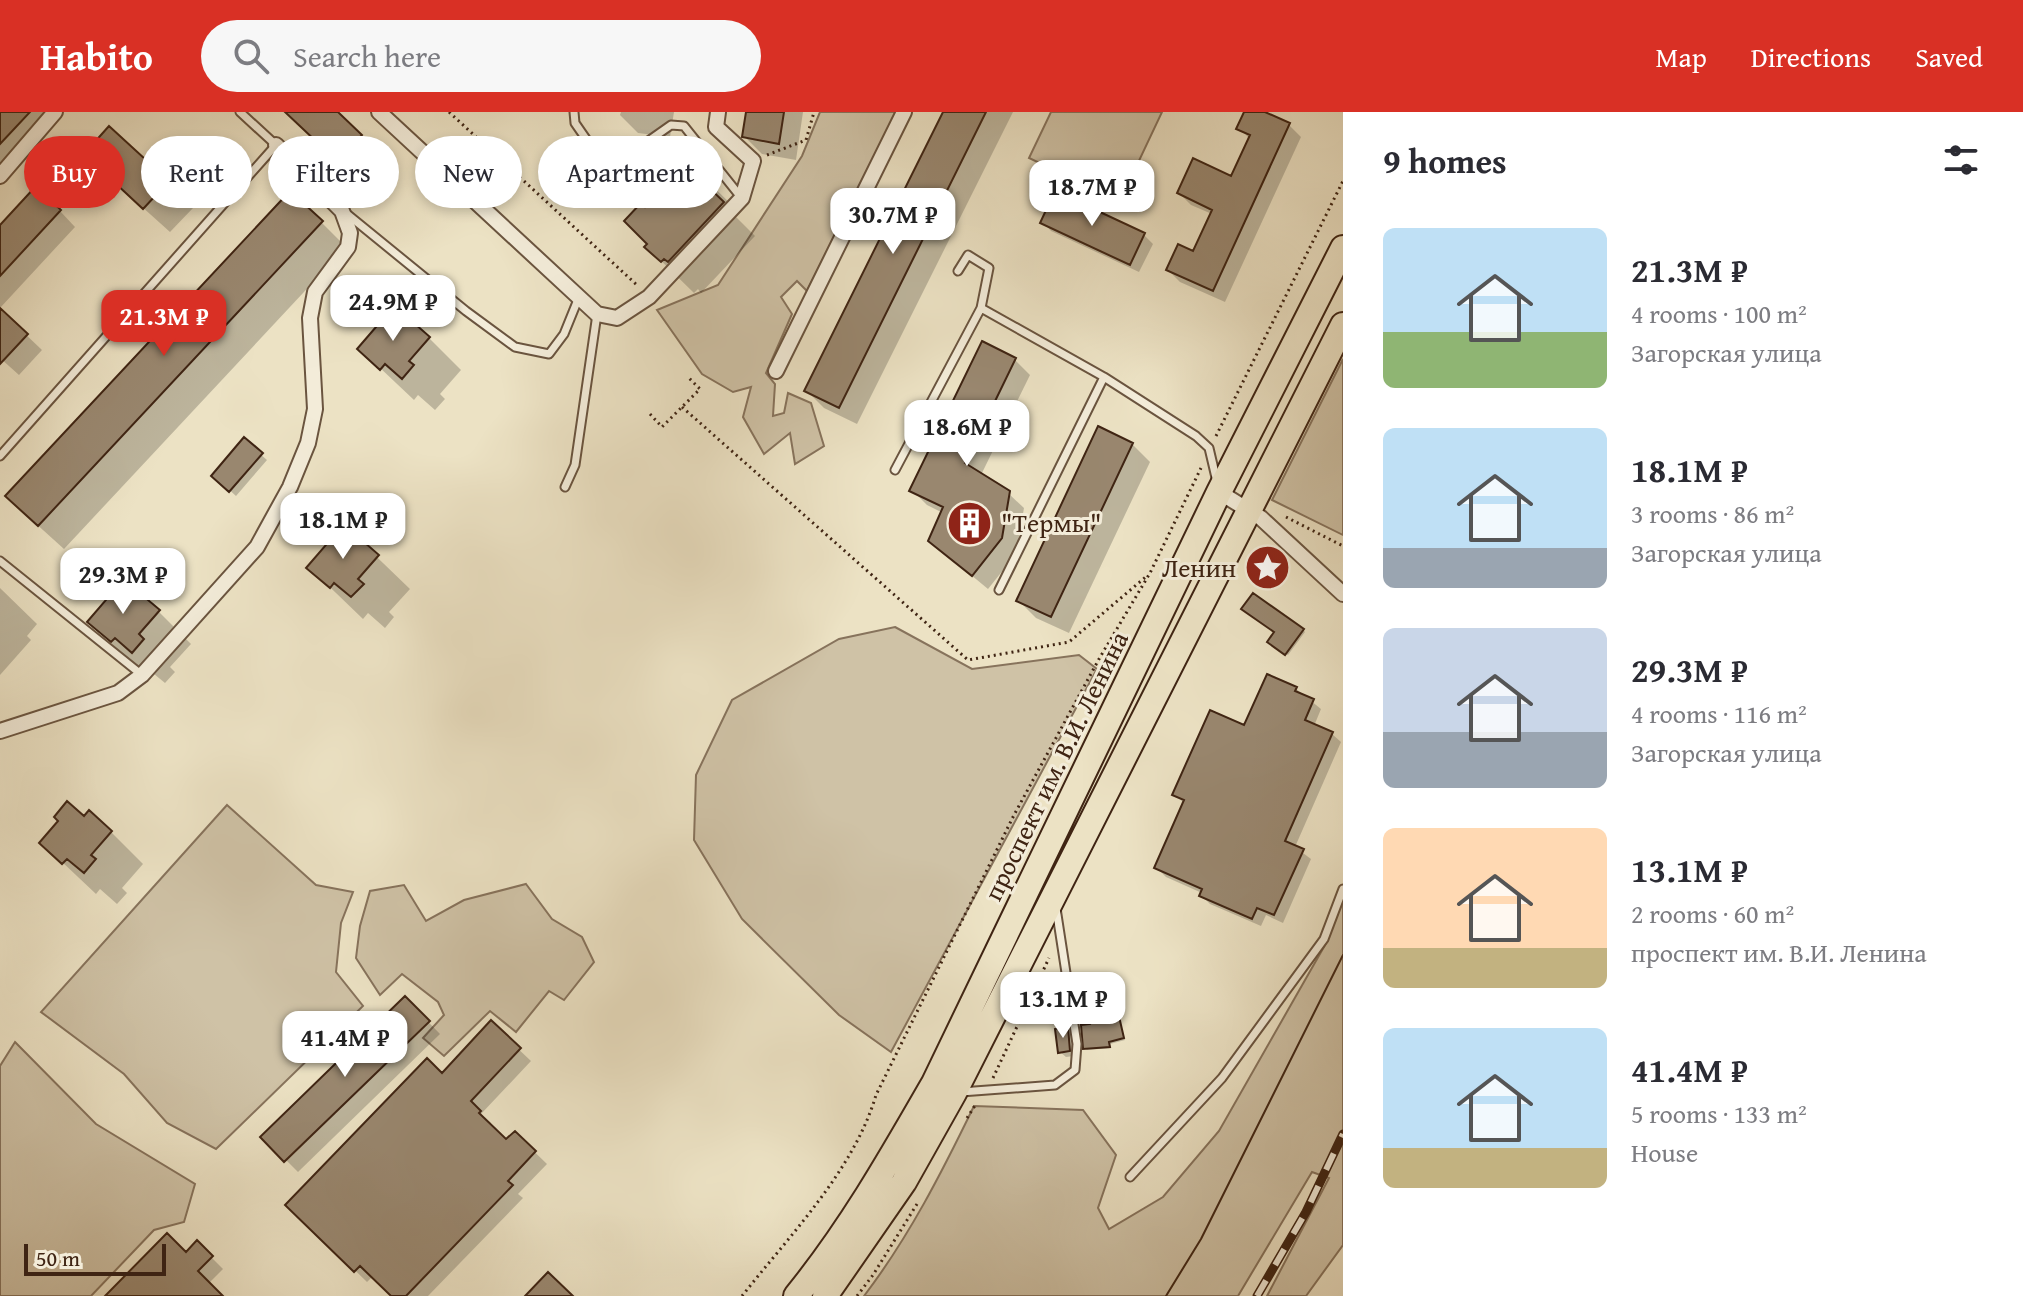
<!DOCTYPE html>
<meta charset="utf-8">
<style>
:root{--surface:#fff;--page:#f7f7f7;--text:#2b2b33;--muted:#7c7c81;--accent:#d93025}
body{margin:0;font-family:"Gentium Book Plus",serif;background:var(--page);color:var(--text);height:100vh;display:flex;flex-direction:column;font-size:30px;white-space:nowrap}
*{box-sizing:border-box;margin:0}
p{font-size:26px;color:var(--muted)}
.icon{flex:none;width:44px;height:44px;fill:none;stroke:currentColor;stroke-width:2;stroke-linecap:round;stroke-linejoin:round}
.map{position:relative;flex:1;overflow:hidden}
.details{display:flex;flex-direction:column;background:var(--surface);width:680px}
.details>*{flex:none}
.guide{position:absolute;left:24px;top:24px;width:760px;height:72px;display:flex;gap:16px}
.scale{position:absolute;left:24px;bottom:20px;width:142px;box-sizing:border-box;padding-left:8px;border:4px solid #3f2413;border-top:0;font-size:22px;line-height:28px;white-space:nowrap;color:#3f2413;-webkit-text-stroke:6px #f3ecd9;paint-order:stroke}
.price{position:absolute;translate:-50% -68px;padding:0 18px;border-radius:16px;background:#fff;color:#222;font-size:26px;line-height:52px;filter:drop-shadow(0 2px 4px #0008)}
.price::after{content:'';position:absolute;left:50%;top:48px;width:24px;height:18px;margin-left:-12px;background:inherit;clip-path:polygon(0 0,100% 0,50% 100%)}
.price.on{background:var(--accent);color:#fff}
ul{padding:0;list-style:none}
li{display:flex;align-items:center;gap:24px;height:200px;padding:0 40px}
li span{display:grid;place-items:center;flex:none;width:224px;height:160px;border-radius:12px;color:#555}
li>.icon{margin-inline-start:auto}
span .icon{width:96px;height:96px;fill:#fffc;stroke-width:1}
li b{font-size:34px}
h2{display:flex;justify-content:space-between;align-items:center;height:96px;padding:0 40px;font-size:34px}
.pill{padding:0 28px;border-radius:36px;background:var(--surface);box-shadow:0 4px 12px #0003;font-size:28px;line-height:72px}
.pill.on{background:var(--accent);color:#fff}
header{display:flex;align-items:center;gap:48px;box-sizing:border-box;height:112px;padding:0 40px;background:var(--accent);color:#fff}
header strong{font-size:38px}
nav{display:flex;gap:44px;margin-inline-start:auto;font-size:28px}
.search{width:560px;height:72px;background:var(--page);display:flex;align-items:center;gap:20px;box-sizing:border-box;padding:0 28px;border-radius:44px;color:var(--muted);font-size:30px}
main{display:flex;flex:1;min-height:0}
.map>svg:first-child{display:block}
</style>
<header>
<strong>Habito</strong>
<div class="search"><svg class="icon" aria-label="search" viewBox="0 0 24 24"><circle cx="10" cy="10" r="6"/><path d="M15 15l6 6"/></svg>Search here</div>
<nav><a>Map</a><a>Directions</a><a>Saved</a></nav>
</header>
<main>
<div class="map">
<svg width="1343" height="1184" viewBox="0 0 1343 1184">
<rect width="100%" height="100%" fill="#ece2c4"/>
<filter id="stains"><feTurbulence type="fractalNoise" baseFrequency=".0025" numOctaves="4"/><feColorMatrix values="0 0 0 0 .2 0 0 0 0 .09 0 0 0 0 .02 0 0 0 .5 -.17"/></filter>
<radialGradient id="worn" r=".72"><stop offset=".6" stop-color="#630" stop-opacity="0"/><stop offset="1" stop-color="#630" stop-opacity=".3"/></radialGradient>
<!-- green -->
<path fill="#cfc2a6" stroke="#87735c" stroke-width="2" d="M820 0H896L807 179 797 169 781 185 792 202 766 261 775 272 773 304 784 301 788 281 811 291 824 334 795 352 790 321 764 342 743 305 751 275 733 280 702 262 657 198 718 173 802 44Z
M1051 0H1162L1120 89 1029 46Z
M1343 247V423L1272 388Z
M895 515 972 557 1079 543 1097 557 891 940 839 903 742 807 694 728 696 663 732 588 839 527Z
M227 693 316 773 353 780 341 811 336 860 363 894 216 1037 167 1011 124 962 41 900Z
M526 772 552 807 582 825 594 850 564 888 549 879 516 920 490 899 444 944 423 926 444 903 438 890 402 862 380 883 356 846 360 814 370 779 404 773 426 809 464 788Z
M1343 787V1133L1306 1184H1267L1329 1066 1312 1060 1238 1184H864C909 1125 942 1060 974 994L1083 998 1116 1043 1098 1096 1109 1117 1163 1085 1219 1019 1325 833Z
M15 930 96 1012 195 1072 184 1110 154 1118 91 1184H0V954Z"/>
<!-- shadow -->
<path fill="#0003" d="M0 0H52L0 56Z
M287 0H335L378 42 356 65Z
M621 0H674L670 25 638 21 620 3Z
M748 0H803L796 48 762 42 744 24Z
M946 0H1013L857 312 824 296 806 278Z
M1246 0H1260L1289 13 1301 25 1225 190 1180 170 1168 158 1194 141 1212 102 1191 93 1179 81 1232 67 1250 27 1239 16Z
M109 17 193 96 170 120 111 67Z
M689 51 738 99 734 103 755 124 701 181 698 177 694 181 647 135 649 132 645 98Z
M1056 82 1144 123 1153 132 1139 160 1051 119 1043 110Z
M60 99 75 115 0 196V116Z
M321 110 346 135 64 437 33 409Z
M0 198 42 238 19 263 0 246Z
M402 212 429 226 461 258 440 282 445 287 435 298 418 283 414 288 360 237Z
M983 232 1015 248 1030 263 981 363 1008 381 1024 396 1016 442 988 477 930 429 943 401 927 393 912 378Z
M244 328 267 348 236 384 214 364Z
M1132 332 1150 350 1069 521 1036 506 1018 488Z
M356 425 410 477 389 500 394 505 385 516 368 501 363 507 309 455 352 431Z
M0 476 37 512 27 524 31 528 0 563Z
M132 486 159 500 191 532 170 555 175 560 165 571 148 557 144 561 122 542 90 510 109 489Z
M1303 518 1305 520 1288 543 1271 532Z
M1295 576 1321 597 1314 614 1332 622 1341 630 1295 735 1311 747 1283 811 1266 803 1261 814 1210 792 1201 783 1202 781 1166 765 1157 756 1185 692 1175 682 1245 615Z
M84 707 111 720 143 752 122 776 127 781 117 792 100 777 96 782 42 731 61 709Z
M405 886 440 922 298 1060 263 1025Z
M1118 902 1125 928 1110 932 1111 936 1087 938 1085 936Z
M491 911 531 949 481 1002 491 1011 489 1013 506 1030 515 1021 547 1052 518 1082 523 1086 428 1184H394L373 1164 367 1170 288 1093 442 964Z
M1067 917 1073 923 1074 944 1066 945 1060 940Z
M197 1131 223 1157 208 1172 221 1184H107L186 1143Z"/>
<!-- building -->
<path fill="#99876f" stroke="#3f2413" stroke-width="2" d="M0 0H30L0 32Z
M285 0H338L362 23 337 49Z
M746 0H784L779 32 742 25Z
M943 0H986L839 296 804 279Z
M1244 0H1265L1290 11 1213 179 1166 158 1178 132 1193 139 1212 98 1177 81 1193 46 1231 64 1250 23 1236 17Z
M109 14 169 69 143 97 84 42Z
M689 48 707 66 703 70 724 90 668 150 664 147 661 150 644 135 647 132 624 109 641 91 645 95Z
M36 74 61 98 0 164V113Z
M290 79 323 109 38 414 5 384Z
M1055 79 1145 121 1130 153 1040 111Z
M385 195 402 210 406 204 430 225 409 249 414 253 402 267 385 252 380 258 357 237 376 215 372 211Z
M0 196 28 222 0 252Z
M982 229 1016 246 965 351 1010 379 1002 426 972 464 928 429 943 395 909 379Z
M1098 314 1133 331 1051 505 1016 489Z
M244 325 263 341 229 380 211 364Z
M335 413 351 428 356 423 379 443 358 467 364 472 351 485 334 471 330 476 306 456 326 433 321 429Z
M115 469 132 483 136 478 160 498 139 522 144 527 132 541 115 526 111 530 87 510 106 488 101 484Z
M1253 481 1304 517 1285 543 1267 530 1274 520 1241 497Z
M1267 562 1297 575 1295 579 1314 587 1305 608 1333 620 1285 729 1304 737 1274 803 1257 796 1252 807 1199 784 1202 777 1154 756 1184 688 1172 683 1210 598 1244 613Z
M67 689 84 704 89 698 112 719 91 743 96 747 84 761 67 747 62 752 39 731 58 709 54 705Z
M405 884 430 909 284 1050 260 1025Z
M1118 900 1124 926 1109 930 1110 935 1083 937 1081 913 1090 912 1089 907Z
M491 908 521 936 471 989 481 999 479 1001 506 1027 515 1019 536 1039 508 1069 513 1073 406 1184H391L360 1154 354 1160 285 1093 427 946 442 961Z
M1068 915 1070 939 1058 941 1055 917Z
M167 1121 186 1140 197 1128 213 1144 198 1159 223 1184H105Z
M548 1160 573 1184H525Z"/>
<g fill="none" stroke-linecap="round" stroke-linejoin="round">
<defs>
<path id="lane" d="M574 0 575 11 602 50 617 51 671 13 684 14 740 84
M347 102 466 199 515 235 549 242 564 222 579 185
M958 159 968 143 989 156 981 196
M0 344 276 33 240 0
M895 358 981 196 1104 265 1196 324 1209 336 1217 370
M565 375 575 353 597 202
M0 449 142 563
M999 478 1104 265
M961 980 1055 973 1075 958 1077 932 1056 796
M1130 1065 1222 966 1324 827 1343 777"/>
<path id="street" d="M379 0 597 202 617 206 649 185 742 86 753 49 716 15 718 0
M0 64 55 0
M776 259 904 0
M1219 380 1261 406 1343 482
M0 619 118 581 142 563 257 435 290 375 308 331 315 297 310 206 315 180 348 135 350 121 342 99 276 33"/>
<path id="primary" d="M796 1184C850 1118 892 1044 934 971L1219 380 1343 136
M825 1184 904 1070 954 981 1343 213"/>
</defs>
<!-- lane casing -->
<use href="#lane" stroke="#6a543f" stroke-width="11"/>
<!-- street casing -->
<use href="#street" stroke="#6a543f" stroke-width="18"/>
<!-- primary casing -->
<use href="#primary" stroke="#3f2413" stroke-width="28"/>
<!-- path -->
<path stroke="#3f2413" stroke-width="3" stroke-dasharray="2 4" stroke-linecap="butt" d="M449 0 638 174
M767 43 806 28 814 0
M682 295 968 548 1069 530 1148 463
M650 302 662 315 700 277 689 266
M1216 324 1343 69
M1286 405 1343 434
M993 966 1049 846
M967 1006 976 992
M742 1184C790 1123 854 1058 876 983L1014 703 1099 547 1150 461 1201 356
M857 1184 873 1163 917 1092"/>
<!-- lane -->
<use href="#lane" stroke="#f3ecd9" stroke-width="7"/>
<!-- street -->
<use href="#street" stroke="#f3ecd9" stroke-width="14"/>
<!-- primary -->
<use href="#primary" stroke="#ece2c4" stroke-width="24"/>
<!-- tram -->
<path stroke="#3f2413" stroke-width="2" d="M1166 1184 1201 1127 1343 843"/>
<defs>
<path id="rail" d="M1257 1184 1306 1100 1343 1022"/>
</defs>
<!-- rail casing -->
<use href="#rail" stroke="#3f2413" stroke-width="9"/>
<!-- rail -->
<use href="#rail" stroke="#f3ecd9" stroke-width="6" stroke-dasharray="18" stroke-linecap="butt"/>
</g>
<!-- icons -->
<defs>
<symbol id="building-disc" viewBox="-11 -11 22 22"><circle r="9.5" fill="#8f2418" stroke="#f3ecd9"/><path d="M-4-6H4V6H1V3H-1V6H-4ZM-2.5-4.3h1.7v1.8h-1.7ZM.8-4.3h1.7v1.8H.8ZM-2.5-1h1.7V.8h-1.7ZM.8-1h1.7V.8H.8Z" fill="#fff"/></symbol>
<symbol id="sight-disc" viewBox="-11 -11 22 22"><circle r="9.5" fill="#8f2418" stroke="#f3ecd9"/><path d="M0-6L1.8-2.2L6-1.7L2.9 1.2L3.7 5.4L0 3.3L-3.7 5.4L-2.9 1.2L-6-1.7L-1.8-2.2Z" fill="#fff"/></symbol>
</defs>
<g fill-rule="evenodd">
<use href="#building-disc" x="944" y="386" width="51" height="51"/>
<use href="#sight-disc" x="1242" y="430" width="51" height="51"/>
</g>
<g text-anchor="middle" stroke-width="6" stroke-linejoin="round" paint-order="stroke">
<!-- poi labels -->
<g font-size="26" fill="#3f2413" stroke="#f3ecd9" text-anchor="start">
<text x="1001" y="420">"Термы"</text>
<text x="1236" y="465" text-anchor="end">Ленин</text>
</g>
<!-- street labels -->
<g font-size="26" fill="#3f2413" stroke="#f3ecd9">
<text transform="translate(1056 654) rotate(-64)" y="9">проспект им. В.И. Ленина</text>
</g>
</g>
<rect width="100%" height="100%" filter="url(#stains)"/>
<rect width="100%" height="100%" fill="url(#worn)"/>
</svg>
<div class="scale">50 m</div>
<b class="price" style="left:1092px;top:116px">18.7M ₽</b>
<b class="price" style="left:893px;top:144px">30.7M ₽</b>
<b class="price" style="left:393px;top:231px">24.9M ₽</b>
<b class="price on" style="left:164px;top:246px">21.3M ₽</b>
<b class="price" style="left:967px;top:356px">18.6M ₽</b>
<b class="price" style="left:343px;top:449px">18.1M ₽</b>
<b class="price" style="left:123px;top:504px">29.3M ₽</b>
<b class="price" style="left:1063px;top:928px">13.1M ₽</b>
<b class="price" style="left:345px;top:967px">41.4M ₽</b>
<div class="guide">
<a class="pill on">Buy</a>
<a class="pill">Rent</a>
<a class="pill">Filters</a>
<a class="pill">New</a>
<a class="pill">Apartment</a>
</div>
</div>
<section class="details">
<h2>9 homes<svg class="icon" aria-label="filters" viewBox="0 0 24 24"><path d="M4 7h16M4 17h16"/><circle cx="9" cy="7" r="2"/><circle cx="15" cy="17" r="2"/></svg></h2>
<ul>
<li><span style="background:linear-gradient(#bfe0f5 65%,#8fb573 0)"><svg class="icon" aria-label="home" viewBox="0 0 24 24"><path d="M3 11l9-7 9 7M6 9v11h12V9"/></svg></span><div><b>21.3M ₽</b><p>4 rooms · 100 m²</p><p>Загорская улица</p></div></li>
<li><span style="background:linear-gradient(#bfe0f5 75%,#9aa5b1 0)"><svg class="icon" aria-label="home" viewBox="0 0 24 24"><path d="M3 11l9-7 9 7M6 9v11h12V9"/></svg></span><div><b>18.1M ₽</b><p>3 rooms · 86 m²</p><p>Загорская улица</p></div></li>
<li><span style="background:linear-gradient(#c9d6e8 65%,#9aa5b1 0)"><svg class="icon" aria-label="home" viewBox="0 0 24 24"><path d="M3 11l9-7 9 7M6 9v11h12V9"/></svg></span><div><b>29.3M ₽</b><p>4 rooms · 116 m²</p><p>Загорская улица</p></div></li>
<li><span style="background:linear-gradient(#ffd9b3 75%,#c2b280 0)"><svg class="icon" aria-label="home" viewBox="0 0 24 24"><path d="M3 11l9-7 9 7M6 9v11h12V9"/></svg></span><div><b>13.1M ₽</b><p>2 rooms · 60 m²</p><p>проспект им. В.И. Ленина</p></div></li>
<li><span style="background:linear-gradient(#bfe0f5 75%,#c2b280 0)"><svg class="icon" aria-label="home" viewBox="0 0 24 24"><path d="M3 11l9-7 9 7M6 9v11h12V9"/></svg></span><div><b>41.4M ₽</b><p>5 rooms · 133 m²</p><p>House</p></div></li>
</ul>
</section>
</main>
